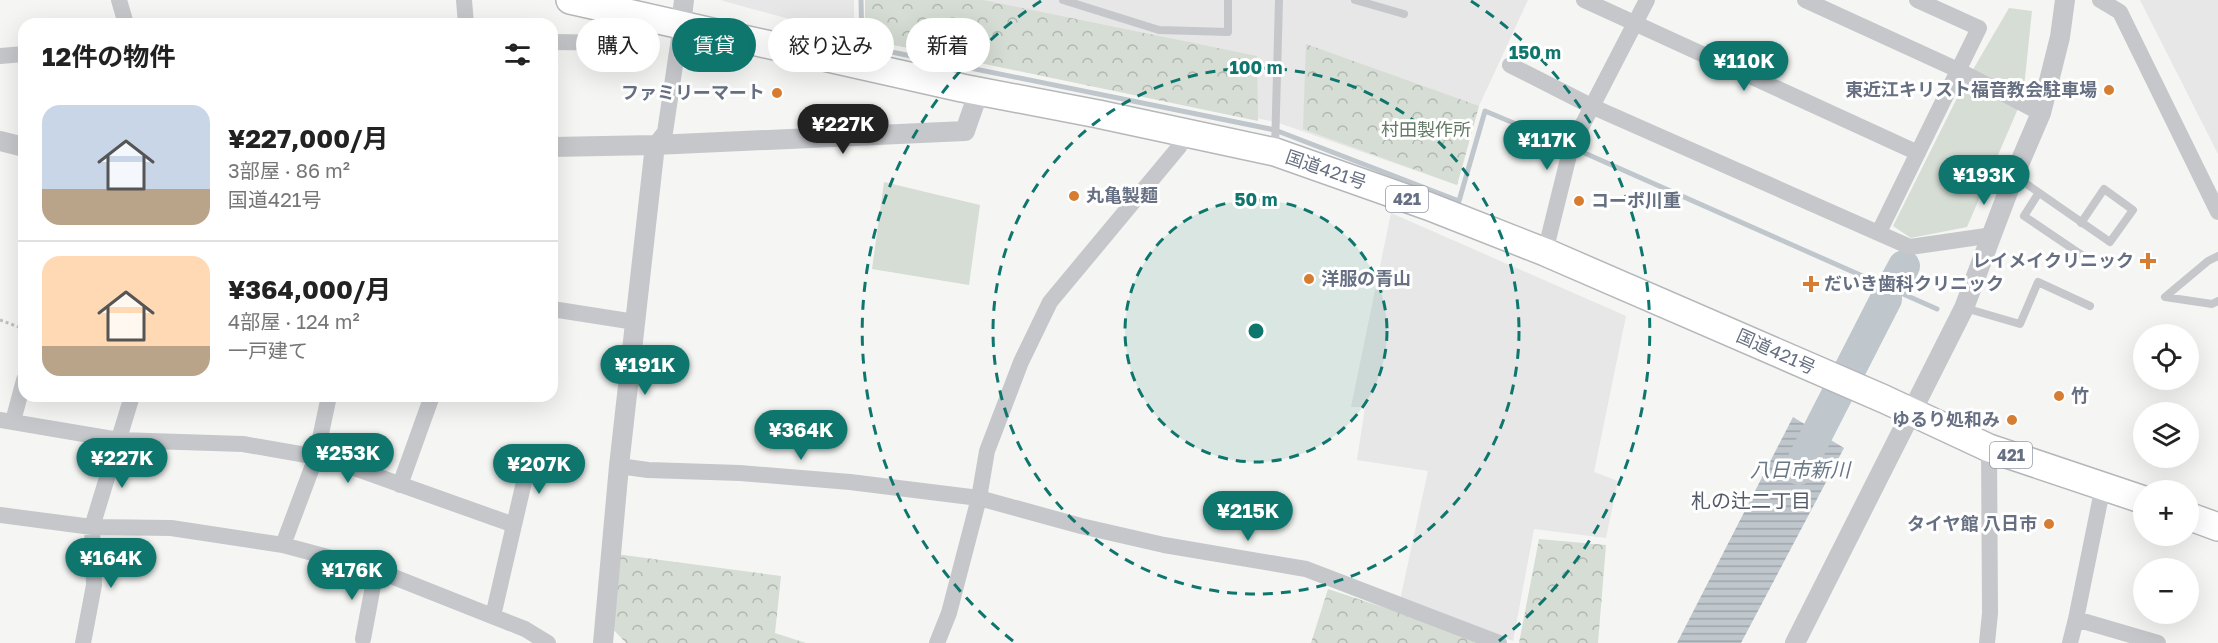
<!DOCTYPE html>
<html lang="ja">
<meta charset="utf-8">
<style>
:root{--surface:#fff;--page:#f6f6f6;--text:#222;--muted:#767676;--line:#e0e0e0;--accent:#0f766e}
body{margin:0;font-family:"Golos Text","Noto Sans JP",sans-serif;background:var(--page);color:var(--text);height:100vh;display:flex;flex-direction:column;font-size:22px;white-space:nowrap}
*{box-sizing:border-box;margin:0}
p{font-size:20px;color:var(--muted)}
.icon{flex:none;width:33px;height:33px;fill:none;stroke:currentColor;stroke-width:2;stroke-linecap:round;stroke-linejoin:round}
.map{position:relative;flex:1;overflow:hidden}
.panel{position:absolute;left:18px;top:18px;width:540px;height:384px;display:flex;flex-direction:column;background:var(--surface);border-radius:18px;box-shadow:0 6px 24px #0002}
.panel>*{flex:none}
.banner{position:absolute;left:576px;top:18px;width:570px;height:54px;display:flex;gap:12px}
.tools{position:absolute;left:2133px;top:324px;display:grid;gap:12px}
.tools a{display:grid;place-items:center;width:66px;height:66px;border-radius:50%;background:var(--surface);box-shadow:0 6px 24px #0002;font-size:30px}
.price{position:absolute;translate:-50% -51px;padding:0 14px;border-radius:21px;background:var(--accent);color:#fff;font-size:20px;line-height:39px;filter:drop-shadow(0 2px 3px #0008)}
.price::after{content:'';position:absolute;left:50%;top:36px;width:18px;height:14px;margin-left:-9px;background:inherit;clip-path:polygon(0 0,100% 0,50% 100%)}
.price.on{background:#222;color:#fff}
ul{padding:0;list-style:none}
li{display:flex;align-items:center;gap:18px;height:150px;padding:0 24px}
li+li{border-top:2px solid var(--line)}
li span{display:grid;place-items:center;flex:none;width:168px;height:120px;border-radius:18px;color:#555}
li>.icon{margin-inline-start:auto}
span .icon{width:72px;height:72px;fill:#fffc;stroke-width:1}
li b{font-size:26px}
h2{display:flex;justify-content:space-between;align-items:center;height:72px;padding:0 24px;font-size:26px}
.tag{padding:0 21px;border-radius:27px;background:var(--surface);box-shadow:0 6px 24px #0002;font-size:21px;line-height:54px}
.tag.on{background:var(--accent);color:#fff}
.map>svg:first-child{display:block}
</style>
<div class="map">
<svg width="2218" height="643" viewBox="0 0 2218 643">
<defs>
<pattern id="forest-crowns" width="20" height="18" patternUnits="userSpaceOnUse" patternTransform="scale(1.5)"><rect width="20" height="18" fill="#d6ddd4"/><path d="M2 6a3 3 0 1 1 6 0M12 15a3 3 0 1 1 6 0" fill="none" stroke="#b1b8b1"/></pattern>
<pattern id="water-rules" width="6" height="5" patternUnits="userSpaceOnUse" patternTransform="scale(1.5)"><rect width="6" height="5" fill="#bfc6cc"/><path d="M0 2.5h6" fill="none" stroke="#9fa5ab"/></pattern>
</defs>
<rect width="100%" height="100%" fill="#f5f6f3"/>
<!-- built -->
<path fill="#e6e7e6" d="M720 0H854V37Z
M865 0H1528L1479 106 1457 185 1276 122 865 39Z
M2140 0H2218V154Z
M1391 213 1626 316 1594 472 1618 481 1606 538 1534 529 1513 641 1400 600 1428 471 1357 460 1365 407H1351Z"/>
<!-- grass -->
<path fill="#d6ddd4" d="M2009 8 2032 11 2023 97 1967 227 1911 238 1893 226 1961 90Z
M884 182 980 205 969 285 872 269Z"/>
<!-- forest -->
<path fill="url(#forest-crowns)" d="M865 0H983L1257 56 1258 121 865 39Z
M1306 44 1479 106 1457 185 1303 129Z
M1539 539 1606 545 1598 643H1519Z
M616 554 781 576 775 633 806 643H626L608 624Z
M1328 589 1491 643H1311Z"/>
<!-- water -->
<path fill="url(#water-rules)" d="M1793 417 1844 448 1741 643H1677Z"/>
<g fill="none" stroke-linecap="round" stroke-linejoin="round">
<!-- stream -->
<path stroke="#bfc6cc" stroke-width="5" d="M861 0 862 46 1275 130 1459 201 1485 111 1571 147 1937 309"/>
<!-- river -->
<path stroke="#bfc6cc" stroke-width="32" d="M1897 279 1904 266
M1799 469 1886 299"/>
<defs>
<path id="trunk" d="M570 0 962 88 1098 114 1275 152 1428 206 1545 252 1884 399 1989 448 2144 500
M2188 516 2218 527"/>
</defs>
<!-- trunk casing -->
<use href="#trunk" stroke="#b5b7bb" stroke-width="30"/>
<!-- path -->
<path stroke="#bebfc2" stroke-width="3" stroke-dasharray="3 3" stroke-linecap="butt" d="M0 320 24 329"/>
<!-- service -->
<path stroke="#c5c7cb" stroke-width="8" d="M1063 0 1159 30 1228 32V0
M1355 0 1404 14
M1275 149 1279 0
M2015 176 2110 242 2133 210 2104 189 2081 223
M2038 194 2024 216 2095 264
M2218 256 2208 261 2165 297 2212 304 2218 301
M1965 308 2020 324 2038 282 2090 306"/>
<!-- minor -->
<path stroke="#c5c7cb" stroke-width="16" d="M119 0 126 24
M464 0 466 24
M1584 0 1918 153
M1805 0 1958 70 2041 113
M2100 0 2120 12 2218 212
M552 42 624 43
M0 56 24 54
M1510 65 1591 106 1910 247 1993 235
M655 145 665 132 681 25
M1879 232 1979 28 1917 0
M1545 252 1571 147 1647 0
M552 309 635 322
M0 420 119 440 243 444 329 459 514 525 493 616
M13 421 24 380
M619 466 648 470 740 473 850 482 979 498 1081 526 1164 545 1306 569 1499 643
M400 485 432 396
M2103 486 2076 619 2158 643
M0 515 92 527 171 528 283 545 376 570 525 629 548 643
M514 525 530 456
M283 545 316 457 329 396
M363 639 376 570
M83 643 94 585 92 527 132 396
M937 643 949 613 979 498 987 451 1021 362 1050 302 1179 147 1174 132
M1987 643 1990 613 1989 448
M2070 643 2076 619"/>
<!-- tertiary -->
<path stroke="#c5c7cb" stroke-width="20" d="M681 25 684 0
M0 141 24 147
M552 147 655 145 965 131 979 91
M603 643 619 466 655 145
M1795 643 1964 308 2014 176 2041 113 2060 37 2065 0"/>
<!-- trunk -->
<use href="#trunk" stroke="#fff" stroke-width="27"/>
</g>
<!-- distance rings -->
<circle cx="1256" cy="331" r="131" fill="#0f766e" fill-opacity=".12"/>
<g fill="none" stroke="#0f766e" stroke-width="3" stroke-dasharray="10 8">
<circle cx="1256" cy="331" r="131"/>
<circle cx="1256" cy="331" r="263"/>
<path d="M1013 641A394 394 0 0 1 1041 1M1471 1A394 394 0 0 1 1499 641"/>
</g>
<!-- markers -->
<g fill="#d77d32" stroke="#fff" stroke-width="2">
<circle cx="2109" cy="90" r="6"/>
<circle cx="777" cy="93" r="6"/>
<circle cx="1074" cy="196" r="6"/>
<circle cx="1579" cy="201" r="6"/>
<path d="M2145 252h6v6h6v6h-6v6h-6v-6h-6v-6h6z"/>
<circle cx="1309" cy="279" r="6"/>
<path d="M1808 275h6v6h6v6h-6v6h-6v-6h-6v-6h6z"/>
<circle cx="2059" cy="396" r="6"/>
<circle cx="2012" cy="420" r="6"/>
<circle cx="2049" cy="524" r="6"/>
</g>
<g text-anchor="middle" stroke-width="6" stroke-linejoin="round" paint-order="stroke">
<!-- shield labels -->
<g fill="#fff" stroke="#959ba8" stroke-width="1.5">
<rect x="1386" y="186" width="42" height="26" rx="4.5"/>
<rect x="1990" y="442" width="42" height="26" rx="4.5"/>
</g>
<g font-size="16" font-weight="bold" fill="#677082">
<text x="1407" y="205">421</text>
<text x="2011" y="461">421</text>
</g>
<!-- poi labels -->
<g font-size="18" font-weight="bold" fill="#677082" stroke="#fff" text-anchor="end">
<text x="2097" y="96">東近江キリスト福音教会駐車場</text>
<text x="765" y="99">ファミリーマート</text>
<text x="1086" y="202" text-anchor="start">丸亀製麺</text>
<text x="1591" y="207" text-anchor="start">コーポ川重</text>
<text x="2134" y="267">レイメイクリニック</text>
<text x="1321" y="285" text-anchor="start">洋服の青山</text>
<text x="1824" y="290" text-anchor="start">だいき歯科クリニック</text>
<text x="2071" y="402" text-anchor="start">竹</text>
<text x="2000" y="426">ゆるり処和み</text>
<text x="2037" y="530">タイヤ館 八日市</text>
</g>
<!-- park labels -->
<g font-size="18" fill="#657a66" stroke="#fff">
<text x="1426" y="136">村田製作所</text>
</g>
<!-- street labels -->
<g font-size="18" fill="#677082" stroke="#fff">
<text transform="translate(1326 170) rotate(19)" y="6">国道421号</text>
<text transform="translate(1776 352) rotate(24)" y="6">国道421号</text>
</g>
<!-- water labels -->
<g font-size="20" font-style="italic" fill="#687785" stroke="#fff">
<text x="1800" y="477">八日市新川</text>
</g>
<!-- neighbourhood labels -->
<g font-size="20" fill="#545b68" stroke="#fff">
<text x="1751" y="508">札の辻二丁目</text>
</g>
</g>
<circle cx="1256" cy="331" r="9" fill="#0f766e" stroke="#fff" stroke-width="3"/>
<g font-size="18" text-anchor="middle" font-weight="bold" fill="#0f766e" stroke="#fff" stroke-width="6" stroke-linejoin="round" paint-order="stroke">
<text x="1535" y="59">150 m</text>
<text x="1256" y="74">100 m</text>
<text x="1256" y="206">50 m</text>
</g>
</svg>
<div class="tools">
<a><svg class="icon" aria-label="locate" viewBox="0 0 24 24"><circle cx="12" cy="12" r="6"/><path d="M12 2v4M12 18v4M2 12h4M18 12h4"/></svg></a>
<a><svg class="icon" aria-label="layers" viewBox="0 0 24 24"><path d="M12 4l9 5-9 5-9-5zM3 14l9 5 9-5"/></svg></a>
<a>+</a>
<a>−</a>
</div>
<b class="price" style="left:1744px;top:92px">¥110K</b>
<b class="price on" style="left:843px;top:155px">¥227K</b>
<b class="price" style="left:1547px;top:171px">¥117K</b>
<b class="price" style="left:1984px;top:206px">¥193K</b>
<b class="price" style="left:645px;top:396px">¥191K</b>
<b class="price" style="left:801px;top:461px">¥364K</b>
<b class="price" style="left:348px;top:484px">¥253K</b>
<b class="price" style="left:122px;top:489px">¥227K</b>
<b class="price" style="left:539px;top:495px">¥207K</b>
<b class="price" style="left:1248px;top:542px">¥215K</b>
<b class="price" style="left:111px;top:589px">¥164K</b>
<b class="price" style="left:352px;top:601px">¥176K</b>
<div class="banner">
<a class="tag">購入</a>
<a class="tag on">賃貸</a>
<a class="tag">絞り込み</a>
<a class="tag">新着</a>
</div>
<section class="panel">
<h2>12件の物件<svg class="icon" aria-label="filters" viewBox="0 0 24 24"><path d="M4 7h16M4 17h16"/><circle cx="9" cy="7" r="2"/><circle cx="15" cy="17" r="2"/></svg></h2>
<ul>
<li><span style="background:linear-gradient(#c9d6e8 70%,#b9a48a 0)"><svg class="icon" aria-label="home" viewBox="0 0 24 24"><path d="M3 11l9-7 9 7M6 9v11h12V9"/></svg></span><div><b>¥227,000/月</b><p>3部屋 · 86 m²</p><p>国道421号</p></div></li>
<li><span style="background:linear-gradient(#ffd9b3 75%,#b9a48a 0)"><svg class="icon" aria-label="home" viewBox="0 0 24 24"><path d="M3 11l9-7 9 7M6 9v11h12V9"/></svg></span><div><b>¥364,000/月</b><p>4部屋 · 124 m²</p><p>一戸建て</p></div></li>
</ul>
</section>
</div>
